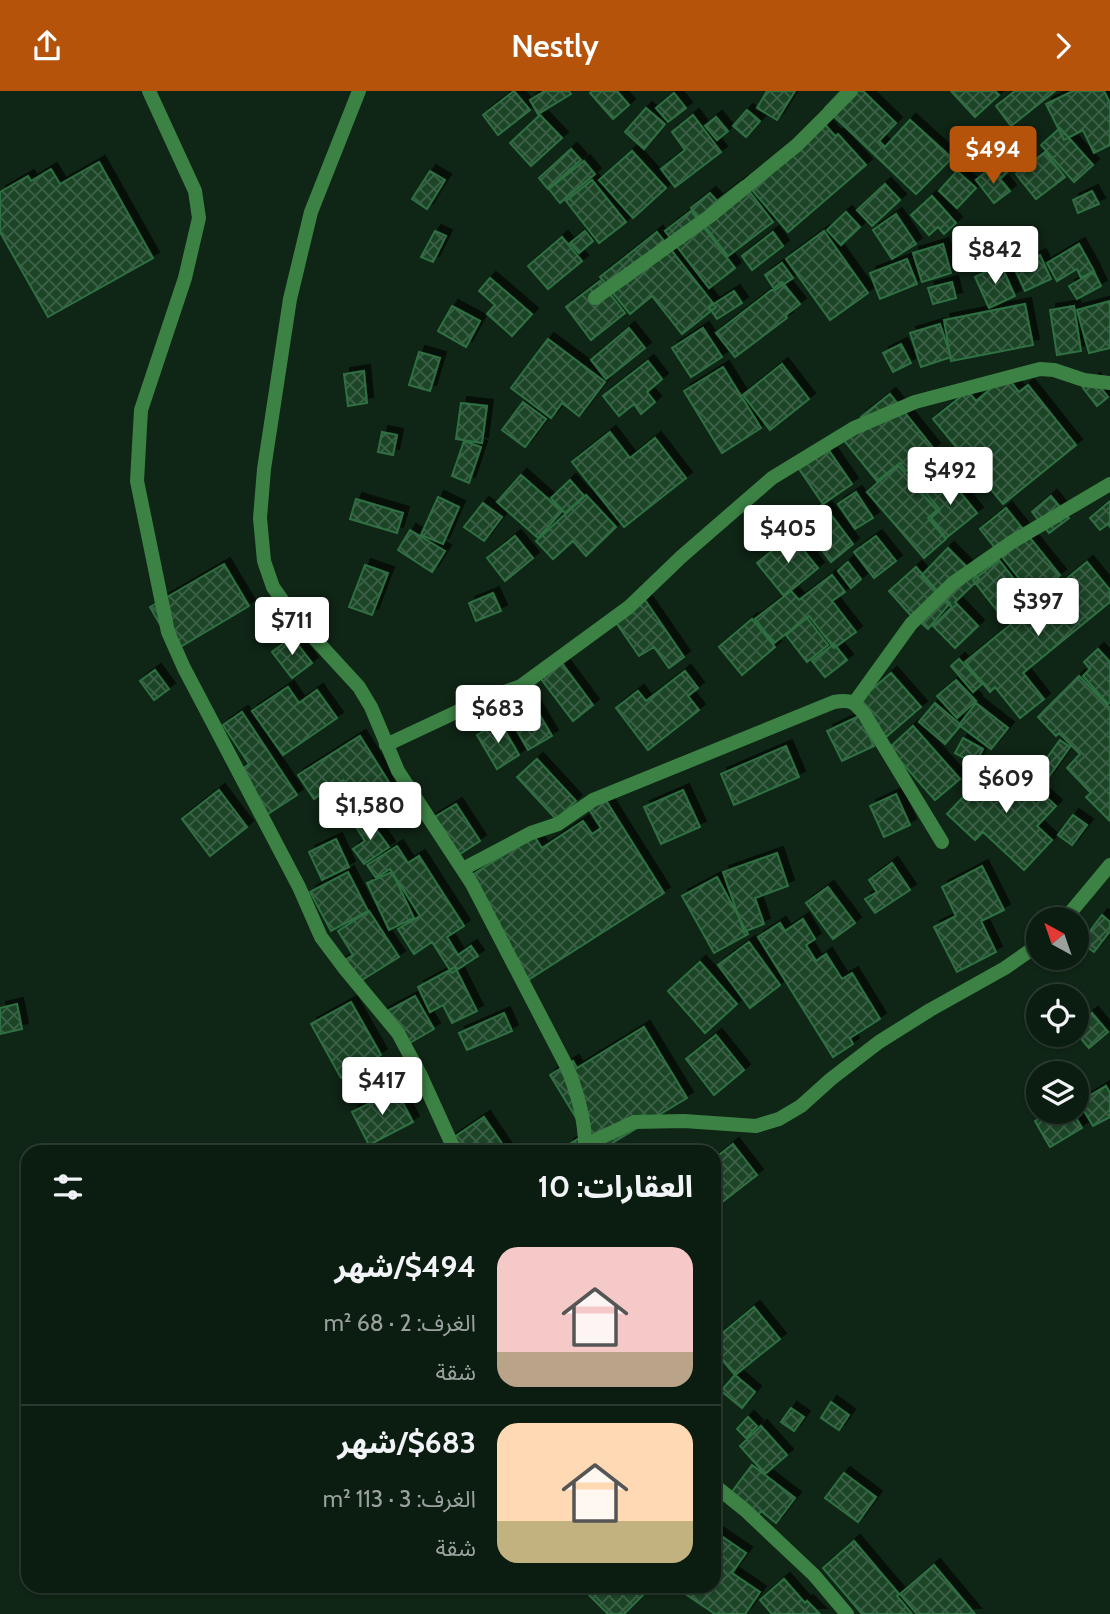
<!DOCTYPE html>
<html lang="ar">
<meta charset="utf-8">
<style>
:root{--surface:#0b1c10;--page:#19291e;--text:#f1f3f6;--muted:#9aa19f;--line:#2b3a30;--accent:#b45309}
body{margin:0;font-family:Cabin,"Noto Sans Arabic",sans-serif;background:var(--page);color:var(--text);direction:rtl;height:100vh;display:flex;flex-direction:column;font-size:26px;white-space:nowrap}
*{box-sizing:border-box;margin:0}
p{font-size:23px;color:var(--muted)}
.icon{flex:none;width:38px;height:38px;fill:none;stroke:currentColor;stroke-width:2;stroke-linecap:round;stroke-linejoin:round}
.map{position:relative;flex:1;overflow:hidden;direction:ltr}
.drawer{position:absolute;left:21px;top:1054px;width:700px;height:448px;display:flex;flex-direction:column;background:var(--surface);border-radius:21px;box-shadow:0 2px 5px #0004,0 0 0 2px var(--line);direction:rtl}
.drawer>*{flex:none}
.needle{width:46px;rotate:320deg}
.buttons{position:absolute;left:1026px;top:816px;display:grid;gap:14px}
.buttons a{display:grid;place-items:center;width:63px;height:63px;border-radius:50%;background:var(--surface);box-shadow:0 2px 5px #0004,0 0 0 2px var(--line);font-size:35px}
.price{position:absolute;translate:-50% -60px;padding:0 16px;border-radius:7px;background:#fff;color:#222;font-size:23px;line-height:46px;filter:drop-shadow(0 2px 4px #0008)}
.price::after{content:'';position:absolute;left:50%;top:42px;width:21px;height:16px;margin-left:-10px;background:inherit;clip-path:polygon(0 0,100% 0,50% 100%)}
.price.current{background:var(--accent);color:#fff}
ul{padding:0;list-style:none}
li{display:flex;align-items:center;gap:21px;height:175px;padding:0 28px}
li+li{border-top:2px solid var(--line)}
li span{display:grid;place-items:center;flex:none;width:196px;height:140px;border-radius:21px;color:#555}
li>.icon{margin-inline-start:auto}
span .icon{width:84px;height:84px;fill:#fffc;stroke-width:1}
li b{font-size:30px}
h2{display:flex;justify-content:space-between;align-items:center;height:84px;padding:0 28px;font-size:30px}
header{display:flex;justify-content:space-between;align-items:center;height:91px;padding:0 28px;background:var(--accent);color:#fff;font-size:32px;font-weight:600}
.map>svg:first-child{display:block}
</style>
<header><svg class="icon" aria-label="forward" viewBox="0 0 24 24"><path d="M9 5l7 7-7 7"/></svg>Nestly<svg class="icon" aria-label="share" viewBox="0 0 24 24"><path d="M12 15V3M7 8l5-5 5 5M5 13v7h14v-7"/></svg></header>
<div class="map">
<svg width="1110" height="1523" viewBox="0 0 1110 1523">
<defs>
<pattern id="building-cross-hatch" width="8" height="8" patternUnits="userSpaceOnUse" patternTransform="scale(1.75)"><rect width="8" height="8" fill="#1c4528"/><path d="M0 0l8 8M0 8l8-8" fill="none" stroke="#3c6147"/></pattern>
<filter id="shadow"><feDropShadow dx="6" dy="-6" stdDeviation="0" flood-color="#0009"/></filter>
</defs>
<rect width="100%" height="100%" fill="#0f2515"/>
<!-- building -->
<path fill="url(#building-cross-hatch)" stroke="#2f7042" stroke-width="2" filter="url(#shadow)" d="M514 0 530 19 498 44 483 24Z
M545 0H569L571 3 538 23 530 9Z
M593 0H617L629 14 613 28 590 2Z
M767 0H795L777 29 757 17Z
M841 0H863L896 32 879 50 885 56 910 29 952 67 916 103 825 17Z
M951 0H995L999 4 975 26Z
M1015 0H1055L1011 35 996 15Z
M1073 0H1104L1110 12V54L1094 62 1083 39 1064 49 1046 13Z
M674 2 686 17 668 31 656 17Z
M646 17 665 33 644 58 625 41Z
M747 19 760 30 746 46 733 35Z
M540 24 562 47 531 75 510 52Z
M693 24 721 61 675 96 661 78 685 59 672 41Z
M716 26 728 40 717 49 705 35Z
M820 28 835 45 838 43 866 74 788 141 746 92Z
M1060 37 1093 74 1074 91 1041 54Z
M996 43 1020 69 1001 87 977 61Z
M571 58 581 69 548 98 539 87Z
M632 60 666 97 633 127 599 89Z
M1045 61 1065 86 1036 108 1016 83Z
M584 70 595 83 560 112 549 98Z
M99 71 153 167 48 226 0 141V101L28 85 31 90 51 78 60 93Z
M991 77 1010 100 994 112 976 89Z
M430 80 445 89 427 118 412 108Z
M957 80 976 97 957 117 939 100Z
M592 89 626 131 599 152 566 110Z
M742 91 773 131 728 165 691 117 710 102 717 110Z
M885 93 900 109 872 135 857 119Z
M1092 100 1099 113 1078 122 1073 109Z
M932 105 956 132 944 143 938 136 929 144 911 124Z
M691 120 735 177 709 197 665 140Z
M846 121 860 136 841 154 827 139Z
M896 123 916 153 892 168 873 139Z
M435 140 446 145 433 171 421 166Z
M585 140 593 150 579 162 570 152Z
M824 140 868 202 830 229 786 168Z
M657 141 716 216 682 243 652 205 630 223 600 186Z
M773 141 783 155 752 179 742 165Z
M562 146 582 170 548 198 528 175Z
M943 153 951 182 922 191 913 162Z
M1079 153 1094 180 1081 187 1077 178 1057 190 1047 172Z
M1040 164 1051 188 1025 200 1014 176Z
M907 168 917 193 880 208 870 182Z
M782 172 793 187 775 199 765 184Z
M1001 174 1015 205 989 217 975 186Z
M1094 181 1101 195 1077 208 1069 195Z
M490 187 532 223 512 245 487 223 495 214 479 200Z
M600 190 625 222 591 249 566 216Z
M782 191 800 213 786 224 787 227 735 266 716 242Z
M952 191 956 207 933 213 928 197Z
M734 200 742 212 717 228 709 216Z
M1110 210V257L1089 262 1077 219Z
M1025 213 1033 254 951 270 944 229Z
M452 215 480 230 466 256 438 240Z
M1074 215 1081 260 1057 264 1050 219Z
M940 233 951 266 921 276 910 242Z
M629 237 645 257 606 288 591 269Z
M703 237 722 266 691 286 672 257Z
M548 248 605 291 579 325 562 312 551 327 511 297Z
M901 253 911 272 893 281 883 262Z
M419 261 440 267 430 300 409 294Z
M648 270 662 288 647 301 655 311 641 323 634 313 619 325 603 305Z
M782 273 809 308 770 339 743 304Z
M723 276 761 337 722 362 684 300Z
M364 280 367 312 348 315 344 283Z
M1006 285 1019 301 1028 294 1076 354 1003 413 933 328 968 300 976 310Z
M1094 288 1108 306 1097 315 1083 297Z
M890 303 934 358 906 380 900 372 877 390 842 347 864 330 861 326Z
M523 311 546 328 525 356 502 339Z
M461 312 487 315 482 352 456 348Z
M382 341 397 344 393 364 378 361Z
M610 341 630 367 655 347 686 387 624 436 572 371Z
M464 350 481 356 469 392 452 385Z
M828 358 852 393 823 413 799 378Z
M898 374 937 419 928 427 946 448 924 467 867 401Z
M521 384 562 420 538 447 497 411Z
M947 385 977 422 946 447 931 427 940 419 926 402Z
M570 389 584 405 565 422 551 407Z
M856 401 873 427 855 438 838 413Z
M586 404 616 436 586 465 573 450 553 468 536 450Z
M1051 405 1069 427 1049 442 1032 421Z
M438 406 459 416 443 453 421 444Z
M356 408 403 422 397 442 350 428Z
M1110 410V436L1108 433 1100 439 1090 427Z
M483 412 502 426 484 450 464 436Z
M823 413 853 453 831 471 800 431Z
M1006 417 1060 484 1034 506 980 438Z
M410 439 445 460 432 481 398 459Z
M791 444 818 477 784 505 757 472Z
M515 445 533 467 505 490 487 467Z
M876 445 896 470 874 487 854 461Z
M948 457 979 488 955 511 978 535 955 557 933 535 952 516 921 485Z
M999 469 1025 502 999 522 973 489Z
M848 471 861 488 851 497 838 480Z
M1087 471 1110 499V511L1023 582 1044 608 1020 627 995 596 990 601 965 571Z
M224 473 249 515 175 559 150 516Z
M365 474 388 482 372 524 349 516Z
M916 476 941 504 914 528 889 500Z
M832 484 845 501 832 510 856 541 834 557 809 525 774 552 755 528 791 500 799 509Z
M493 502 501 520 476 530 469 512Z
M941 505 950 512 928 538 919 530Z
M645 509 684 566 669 577 654 556 639 565 615 530Z
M807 527 828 554 807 571 786 544Z
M752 528 775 556 742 584 719 556Z
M292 546 312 572 292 587 272 561Z
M834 553 847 569 825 586 812 570Z
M1098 558 1110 571V611L1108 613 1083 585 1090 578 1084 571Z
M556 564 593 614 573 630 535 580Z
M959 568 982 593 973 601 951 575Z
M155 579 169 598 154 609 140 590Z
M685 580 698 597 688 605 699 619 648 659 616 617 638 600 646 610Z
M891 582 921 616 886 646 856 612Z
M1079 585 1110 617V730L1086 706 1091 702 1067 677 1080 663 1059 642 1056 645 1038 626Z
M956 589 976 610 957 627 937 605Z
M288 596 299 612 317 599 337 627 283 664 252 620Z
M532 611 552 645 528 659 508 624Z
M935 612 961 634 945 653 919 631Z
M976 612 1008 637 991 658 959 634Z
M242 621 297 704 263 726 235 683 249 673 223 634Z
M859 625 874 655 842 670 827 640Z
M500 631 519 664 497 678 477 644Z
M913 635 960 688 935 709 889 657Z
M360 645 395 701 364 721 343 689 314 708 298 684Z
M963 647 983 658 975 673 955 662Z
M1060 649 1070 656 1047 688 1037 681Z
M786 655 799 686 734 714 721 683Z
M537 668 576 710 556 728 517 686Z
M1005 675 1025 693 1028 689 1056 715 1037 735 1052 749 1024 779 983 741 975 749 947 723 985 683 992 689Z
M219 699 247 736 210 765 182 728Z
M683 699 700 736 661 753 644 716Z
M896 703 910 734 884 746 870 715Z
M605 708 664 802 528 889 464 789 534 745 542 757 583 730 592 743 601 737 589 718Z
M456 713 480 750 452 768 428 730Z
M1073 724 1087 734 1072 754 1058 744Z
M368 727 389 756 364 773 353 758 365 750 356 736Z
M336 748 349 776 322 789 309 761Z
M397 755 408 772 419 765 464 835 447 846 458 864 471 855 478 865 452 882 432 851 414 863 398 838 420 825 390 778 376 787 367 774Z
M777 762 788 795 755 807 764 833 744 841 723 781Z
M892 772 910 799 875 822 865 808 877 801 869 789Z
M982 775 1004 819 981 830 996 861 957 881 934 836 956 825 942 796Z
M348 781 368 820 331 840 310 801Z
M392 781 414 827 389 839 367 792Z
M717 786 748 843 714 862 682 805Z
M828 796 855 832 833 848 806 812Z
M369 820 399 866 354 894 340 872 353 864 338 840Z
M1102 824 1110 831V840L1094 861 1081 852Z
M803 828 815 848 806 854 816 870 826 863 842 888 852 882 880 928 850 947 853 953 833 966 758 846 780 832 785 840Z
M749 851 780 894 750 917 718 874Z
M700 871 737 913 705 942 668 900Z
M455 876 477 920 452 932 443 914 430 921 418 896Z
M415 905 434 938 401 957 382 923Z
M351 911 381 964 341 987 311 933Z
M17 913 22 938 0 943V917Z
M504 922 512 940 467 959 459 942Z
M1092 922 1108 941 1089 957 1076 942V935Z
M644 936 687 1007 599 1060H573L568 1054 586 1043 550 984 573 970 577 977Z
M716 944 744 979 714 1004 686 968Z
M1106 995 1110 1002V1026L1093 1035 1079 1011Z
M396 999 413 1031 369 1054 352 1021Z
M1052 1020H1072L1082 1037 1050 1056 1035 1030Z
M484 1026 507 1060H440L438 1057Z
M733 1053 757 1084 721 1112 714 1104V1068Z
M754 1216 780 1248 735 1284 714 1259V1249Z
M735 1284 755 1301 742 1317 721 1300Z
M831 1311 849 1324 839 1339 821 1327Z
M791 1317 804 1326 794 1340 781 1331Z
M748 1326 757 1335 746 1347 737 1338Z
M761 1335 787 1364 765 1383 740 1355Z
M752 1374 795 1407 776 1432 761 1420 756 1428 728 1406Z
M844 1382 876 1406 858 1431 825 1407Z
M714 1440 746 1462 732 1482 760 1501 745 1523H715L681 1500 685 1494H714V1485L716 1482 714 1481Z
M854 1450 899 1503 897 1505 912 1523H862L823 1477Z
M934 1474 975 1523H917L900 1503Z
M784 1488 805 1512 807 1510 820 1523H772L760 1509Z
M595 1494H636L644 1503 624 1523H608L587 1502Z"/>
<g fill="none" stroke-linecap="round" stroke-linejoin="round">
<!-- minor -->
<path stroke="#3c8245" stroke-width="14" d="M149 0 195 100 199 127 185 187 141 319 137 390 168 541 184 577 299 796 321 846 345 878 398 942 420 983 455 1060
M359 0 311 121 290 208 264 378 260 427 264 470 273 496 292 523 359 596 371 616 398 680 472 793 567 976C578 1003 586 1031 585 1060
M595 207 710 125 797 54 851 0
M854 612 911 533 953 492 1012 451 1110 393
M386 654 482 609 521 595 629 516 681 466 772 387 854 337 915 311 1040 278 1054 279 1084 289 1110 292
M463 778 531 742 558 733 593 709 834 611C852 608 854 611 865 624L942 751
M1065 828 1110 774
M585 1054 634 1031 684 1030 756 1035 779 1028 801 1015 831 988 879 951 930 919 1005 877 1038 854
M714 1394 745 1419 814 1484 847 1523"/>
</g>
</svg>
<div class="buttons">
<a><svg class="needle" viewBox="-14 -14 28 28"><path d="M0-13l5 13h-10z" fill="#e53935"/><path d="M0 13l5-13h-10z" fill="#9aa19f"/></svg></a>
<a><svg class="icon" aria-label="locate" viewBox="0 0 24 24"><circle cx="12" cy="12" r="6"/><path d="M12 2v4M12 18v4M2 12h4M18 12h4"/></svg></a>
<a><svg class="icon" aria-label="layers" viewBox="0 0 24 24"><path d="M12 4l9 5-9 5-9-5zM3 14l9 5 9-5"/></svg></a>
</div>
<b class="price current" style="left:993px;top:95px">$494</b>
<b class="price" style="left:995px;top:195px">$842</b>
<b class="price" style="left:950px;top:416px">$492</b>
<b class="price" style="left:788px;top:474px">$405</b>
<b class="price" style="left:1038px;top:547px">$397</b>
<b class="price" style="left:292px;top:566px">$711</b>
<b class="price" style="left:498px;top:654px">$683</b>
<b class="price" style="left:1006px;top:724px">$609</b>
<b class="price" style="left:370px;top:751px">$1,580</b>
<b class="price" style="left:382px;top:1026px">$417</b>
<section class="drawer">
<h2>العقارات: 10<svg class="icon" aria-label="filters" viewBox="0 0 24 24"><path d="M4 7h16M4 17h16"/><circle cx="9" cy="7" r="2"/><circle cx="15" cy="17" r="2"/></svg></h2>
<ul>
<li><span style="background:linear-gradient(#f6c9c9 75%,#b9a48a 0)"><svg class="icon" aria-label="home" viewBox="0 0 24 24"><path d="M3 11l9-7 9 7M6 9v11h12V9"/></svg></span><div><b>$494/شهر</b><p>الغرف: 2 · 68 m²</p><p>شقة</p></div></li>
<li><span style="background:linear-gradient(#ffd9b3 70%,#c2b280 0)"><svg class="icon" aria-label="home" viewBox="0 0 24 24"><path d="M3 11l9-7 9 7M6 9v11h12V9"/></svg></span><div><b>$683/شهر</b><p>الغرف: 3 · 113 m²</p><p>شقة</p></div></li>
</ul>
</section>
</div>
